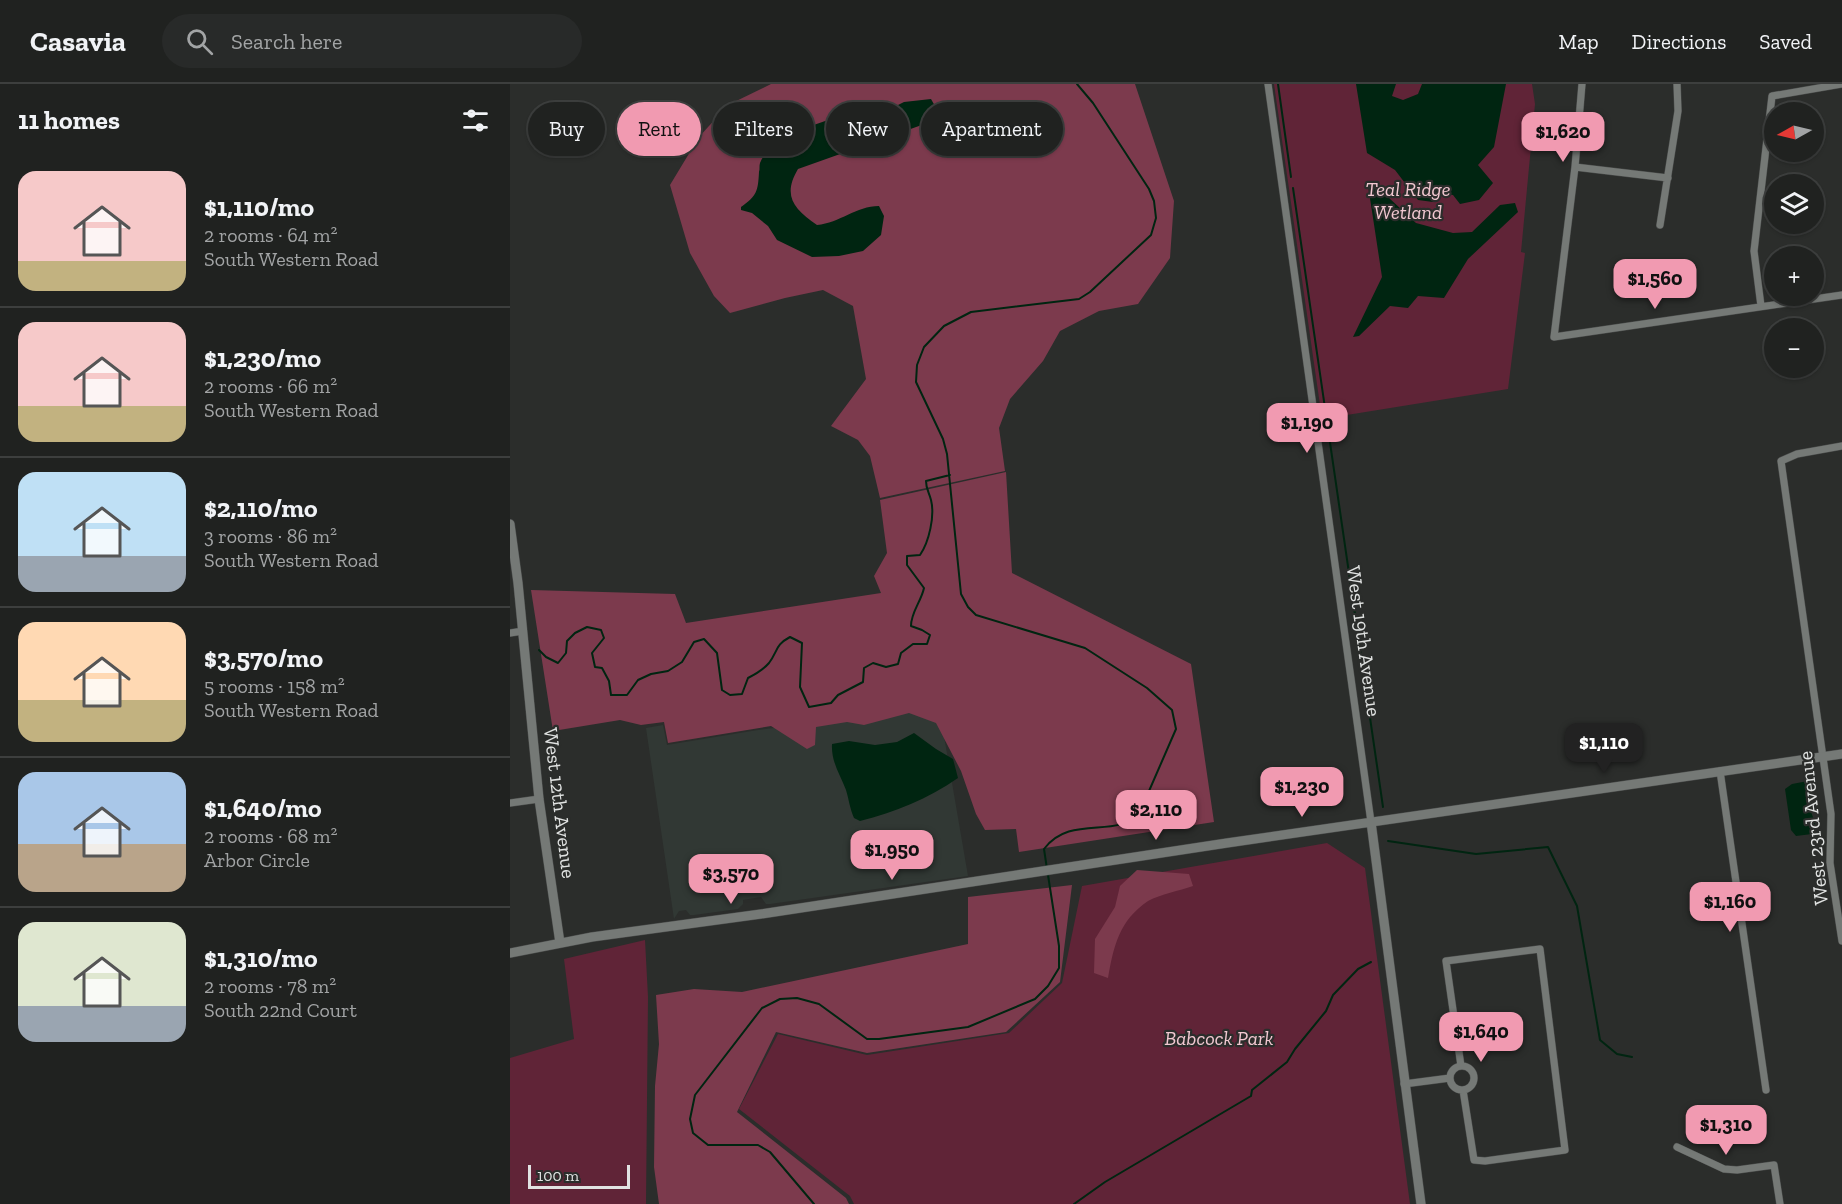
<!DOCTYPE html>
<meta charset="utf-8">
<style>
:root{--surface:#202220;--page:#282a29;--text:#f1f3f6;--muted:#a2a4a5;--line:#3d3f3e;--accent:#f19ab1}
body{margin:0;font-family:"Zilla Slab",serif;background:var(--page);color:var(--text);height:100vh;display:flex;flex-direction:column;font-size:22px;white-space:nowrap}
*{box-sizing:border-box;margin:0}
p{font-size:20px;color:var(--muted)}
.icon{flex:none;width:33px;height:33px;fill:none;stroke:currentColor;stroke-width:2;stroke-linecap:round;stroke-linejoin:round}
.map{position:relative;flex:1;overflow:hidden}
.panel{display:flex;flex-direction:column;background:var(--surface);width:510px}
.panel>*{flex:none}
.guide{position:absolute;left:18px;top:18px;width:570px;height:54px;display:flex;gap:12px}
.needle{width:39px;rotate:262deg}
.buttons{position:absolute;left:1254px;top:18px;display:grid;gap:12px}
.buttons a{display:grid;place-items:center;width:60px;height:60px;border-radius:50%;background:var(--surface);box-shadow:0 2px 4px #0004,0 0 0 2px var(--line);font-size:30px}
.scale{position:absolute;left:18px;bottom:15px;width:102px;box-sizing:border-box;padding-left:6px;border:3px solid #e1e3e2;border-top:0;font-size:16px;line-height:21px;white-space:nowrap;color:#e1e3e2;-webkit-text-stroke:4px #2b2d2b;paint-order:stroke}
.price{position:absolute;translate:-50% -51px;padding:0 14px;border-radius:12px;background:var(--accent);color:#111;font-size:20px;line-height:39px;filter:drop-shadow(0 2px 3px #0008)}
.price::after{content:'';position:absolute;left:50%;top:36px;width:18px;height:14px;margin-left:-9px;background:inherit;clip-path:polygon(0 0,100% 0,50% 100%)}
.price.current{background:#222;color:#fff}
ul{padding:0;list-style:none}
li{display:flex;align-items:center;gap:18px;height:150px;padding:0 18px}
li+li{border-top:2px solid var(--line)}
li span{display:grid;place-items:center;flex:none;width:168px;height:120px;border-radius:18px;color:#555}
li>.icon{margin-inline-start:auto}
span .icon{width:72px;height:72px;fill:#fffc;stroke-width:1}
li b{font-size:26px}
h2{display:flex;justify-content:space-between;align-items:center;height:72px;padding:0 18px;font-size:26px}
.tag{padding:0 21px;border-radius:27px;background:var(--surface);box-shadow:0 2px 4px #0004,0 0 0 2px var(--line);font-size:21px;line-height:54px}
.tag.current{background:var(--accent);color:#111}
header{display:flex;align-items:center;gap:36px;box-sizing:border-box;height:84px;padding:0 30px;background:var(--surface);border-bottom:2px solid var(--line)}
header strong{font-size:28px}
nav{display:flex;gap:33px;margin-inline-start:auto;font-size:21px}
.search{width:420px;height:54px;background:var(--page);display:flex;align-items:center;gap:15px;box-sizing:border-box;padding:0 21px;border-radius:33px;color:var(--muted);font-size:22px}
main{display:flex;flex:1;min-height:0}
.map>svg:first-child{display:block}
</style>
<header>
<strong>Casavia</strong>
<div class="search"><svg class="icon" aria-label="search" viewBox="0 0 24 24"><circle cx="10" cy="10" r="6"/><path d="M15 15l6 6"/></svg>Search here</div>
<nav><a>Map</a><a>Directions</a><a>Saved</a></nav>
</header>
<main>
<section class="panel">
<h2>11 homes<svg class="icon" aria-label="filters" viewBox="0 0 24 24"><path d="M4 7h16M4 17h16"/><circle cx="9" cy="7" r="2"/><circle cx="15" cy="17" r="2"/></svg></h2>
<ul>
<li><span style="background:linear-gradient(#f6c9c9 75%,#c2b280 0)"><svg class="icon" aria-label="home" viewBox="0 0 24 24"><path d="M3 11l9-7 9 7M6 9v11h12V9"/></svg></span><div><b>$1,110/mo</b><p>2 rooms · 64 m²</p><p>South Western Road</p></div></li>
<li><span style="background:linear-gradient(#f6c9c9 70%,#c2b280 0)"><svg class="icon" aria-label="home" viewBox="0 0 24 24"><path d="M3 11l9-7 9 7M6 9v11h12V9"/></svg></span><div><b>$1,230/mo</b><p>2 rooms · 66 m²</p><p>South Western Road</p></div></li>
<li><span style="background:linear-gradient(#bfe0f5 70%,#9aa5b1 0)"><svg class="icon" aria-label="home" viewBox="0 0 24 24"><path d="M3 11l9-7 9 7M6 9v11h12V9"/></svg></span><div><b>$2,110/mo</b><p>3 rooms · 86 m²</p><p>South Western Road</p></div></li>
<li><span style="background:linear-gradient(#ffd9b3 65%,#c2b280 0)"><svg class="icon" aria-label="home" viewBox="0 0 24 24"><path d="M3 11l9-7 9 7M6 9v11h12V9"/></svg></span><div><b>$3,570/mo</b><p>5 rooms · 158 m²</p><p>South Western Road</p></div></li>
<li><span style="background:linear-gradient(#a9c7e8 60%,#b9a48a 0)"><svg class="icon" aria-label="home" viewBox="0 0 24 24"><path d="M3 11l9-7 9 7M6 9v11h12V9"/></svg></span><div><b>$1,640/mo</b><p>2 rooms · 68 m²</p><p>Arbor Circle</p></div></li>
<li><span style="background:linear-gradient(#dfe7d0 70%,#9aa5b1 0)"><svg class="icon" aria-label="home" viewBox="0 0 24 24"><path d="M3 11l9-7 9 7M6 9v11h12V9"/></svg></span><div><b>$1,310/mo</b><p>2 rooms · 78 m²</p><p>South 22nd Court</p></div></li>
</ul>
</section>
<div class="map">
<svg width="1332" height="1120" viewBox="0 0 1332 1120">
<rect width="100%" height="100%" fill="#2b2d2b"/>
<!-- built -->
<path fill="#313834" d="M429 623 458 792 260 820H256L251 813 233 816V820L228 825 184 831H180L176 826 169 827 164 835 136 644 153 641 157 661 248 646Z"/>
<!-- green -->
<path fill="#602437" d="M764 0H1022L1025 20 1011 168 1015 169 998 305 812 335Z
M817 759 855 784 900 1120H344L340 1112 229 1025 268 950 357 971 499 949 552 899 572 802Z
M135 856 138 913 136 1120H0V974L64 955 54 875Z"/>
<!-- forest -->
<path fill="#7c3a4d" d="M261 0H625L664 117 660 174 628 220 589 227 550 247 533 277 500 315 489 344 495 387 370 414 360 372 348 356 321 342 356 295 343 222 313 206 275 214 220 229 204 212 180 169 160 101 189 53 218 21Z
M496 388 502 489 681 580 704 738 509 768 506 745 475 746 466 730 451 687 426 639 399 629 354 641 337 638 306 643 305 661 297 665 261 642 158 659 154 638 131 641 110 636 43 647 21 506 165 510 176 539 371 509 364 492 377 469 370 416Z
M627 786 679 790 683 802C669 807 651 810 638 817 609 837 604 861 598 894L584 889 585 855 605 823 610 802Z
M562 801 550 898 496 948 357 969 266 948 227 1028 336 1114 339 1120H149L144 1083 145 1002 149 960 146 911 184 905 232 908 458 860V813Z"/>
<!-- water -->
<path fill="#002511" d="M846 0H886L882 12 893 16 908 10 912 0H996L984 63 968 81 983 99 969 116 950 120 943 111 925 109 923 118 908 116 885 86 857 69Z
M421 15 430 31 423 37 288 85C272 112 284 125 307 141 330 139 346 122 369 122L374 132 371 151 353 167 329 172 302 173 267 156 258 142 242 129 231 126V123C247 112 248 107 249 88 250 85 249 82 250 79 261 50 334 27 362 30 366 31 371 34 375 36L378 26 394 18Z
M864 100 906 139 943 149 962 148 990 121 1005 119 1008 128 958 175 934 214 908 212 898 224 880 222 849 252 843 253 872 193 858 101Z
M404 649 426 665 443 675 448 694C418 715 385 728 350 737L344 734C340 725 339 716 336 706 330 690 321 678 322 660L339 657 365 661 387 658Z
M1298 697 1301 704 1298 719 1306 742 1302 750 1286 752 1281 746 1275 705 1282 700Z"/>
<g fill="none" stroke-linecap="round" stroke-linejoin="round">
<!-- stream -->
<path stroke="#002511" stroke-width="2" d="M768 0 781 93
M783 104 873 723
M29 566 36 573 48 579 56 569 57 557 65 549 77 543 91 546 94 554 82 569 85 583 92 584 99 597 101 611H117L128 596 141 590 158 587 172 578 184 558 194 555 207 569 212 606 220 611 232 610 238 594C246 590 253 586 259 579 268 567 265 561 280 553L292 559 290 603 299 623 321 619 328 611 353 598 354 584 363 579 376 583 388 580 391 569 403 560H417L420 551 412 546 401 542C401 528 411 518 414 504L397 481V472L410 471C419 458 425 432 421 416 419 408 416 405 416 397L440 391
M878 757 966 770 1038 763 1067 822 1090 956 1107 970 1122 973
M537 785 534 765C560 730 606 755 629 730L666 645 662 626 637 604 575 564 466 531 458 523 451 510 437 370 433 355 406 298 407 281 414 263 434 242 461 228 569 215 580 208 641 151 646 134 644 117 639 105 583 19 567 0
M304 1120 260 1068 248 1061H198L183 1049 180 1035 185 1011 252 924 270 915 287 914 309 920 357 955H369L458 943 525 915 538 902 549 884V862L538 791
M564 1120 595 1098 741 1012 742 1006 777 978 785 965 816 927 823 911 848 885 861 878"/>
<defs>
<path id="street" d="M758 0 861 738
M1072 0 1065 83 1044 253 1332 211
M1065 83 1158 94
M1150 141 1168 27 1167 0
M1251 222 1244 167 1262 12 1332 0
M1332 362 1287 370 1271 377 1321 730 1320 779 1332 857
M0 549 13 547
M1210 687 1256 1006
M0 719 29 715
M951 982 936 877 1030 865 1055 1066 975 1077 964 1076 953 1006
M940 994a12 12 0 1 1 24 0a12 12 0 1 1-24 0Z
M894 1000 940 994
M1167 1063 1214 1085 1227 1086 1264 1081 1270 1120"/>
<path id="secondary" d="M0 440 8 499 29 715 50 859
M861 738 911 1120
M0 869 82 853 251 830 717 759 1332 670"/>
</defs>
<!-- street casing -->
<use href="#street" stroke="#494b4a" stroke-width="8"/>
<!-- secondary casing -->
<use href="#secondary" stroke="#494b4a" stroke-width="10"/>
<!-- street -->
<use href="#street" stroke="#757976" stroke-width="7"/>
<!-- secondary -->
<use href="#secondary" stroke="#757976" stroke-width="9"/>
</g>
<g text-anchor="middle" stroke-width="4.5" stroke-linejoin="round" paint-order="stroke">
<!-- park labels -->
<g font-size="20" font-style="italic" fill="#f2c8d1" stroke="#2b2d2b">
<text x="898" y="112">Teal Ridge<tspan x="898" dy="23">Wetland</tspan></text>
<text x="709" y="961">Babcock Park</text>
</g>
<!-- street labels -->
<g font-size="20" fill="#e1e3e2" stroke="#2b2d2b">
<text transform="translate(854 557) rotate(82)" y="7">West 19th Avenue</text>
<text transform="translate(50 719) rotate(83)" y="7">West 12th Avenue</text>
<text transform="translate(1303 744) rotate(-96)" y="7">West 23rd Avenue</text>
</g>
</g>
</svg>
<div class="buttons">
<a><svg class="needle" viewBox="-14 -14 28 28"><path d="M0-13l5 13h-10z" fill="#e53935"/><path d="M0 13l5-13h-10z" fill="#a2a4a5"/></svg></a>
<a><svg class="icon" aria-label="layers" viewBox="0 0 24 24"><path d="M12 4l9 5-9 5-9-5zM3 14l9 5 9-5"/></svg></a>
<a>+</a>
<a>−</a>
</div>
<div class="scale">100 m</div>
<b class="price" style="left:1053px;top:79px">$1,620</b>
<b class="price" style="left:1145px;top:226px">$1,560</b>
<b class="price" style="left:797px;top:370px">$1,190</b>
<b class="price current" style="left:1094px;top:690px">$1,110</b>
<b class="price" style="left:792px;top:734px">$1,230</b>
<b class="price" style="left:646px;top:757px">$2,110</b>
<b class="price" style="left:382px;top:797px">$1,950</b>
<b class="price" style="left:221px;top:821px">$3,570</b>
<b class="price" style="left:1220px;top:849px">$1,160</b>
<b class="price" style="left:971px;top:979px">$1,640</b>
<b class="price" style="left:1216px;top:1072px">$1,310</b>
<div class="guide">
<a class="tag">Buy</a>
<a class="tag current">Rent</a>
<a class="tag">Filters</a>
<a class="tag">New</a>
<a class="tag">Apartment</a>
</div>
</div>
</main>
